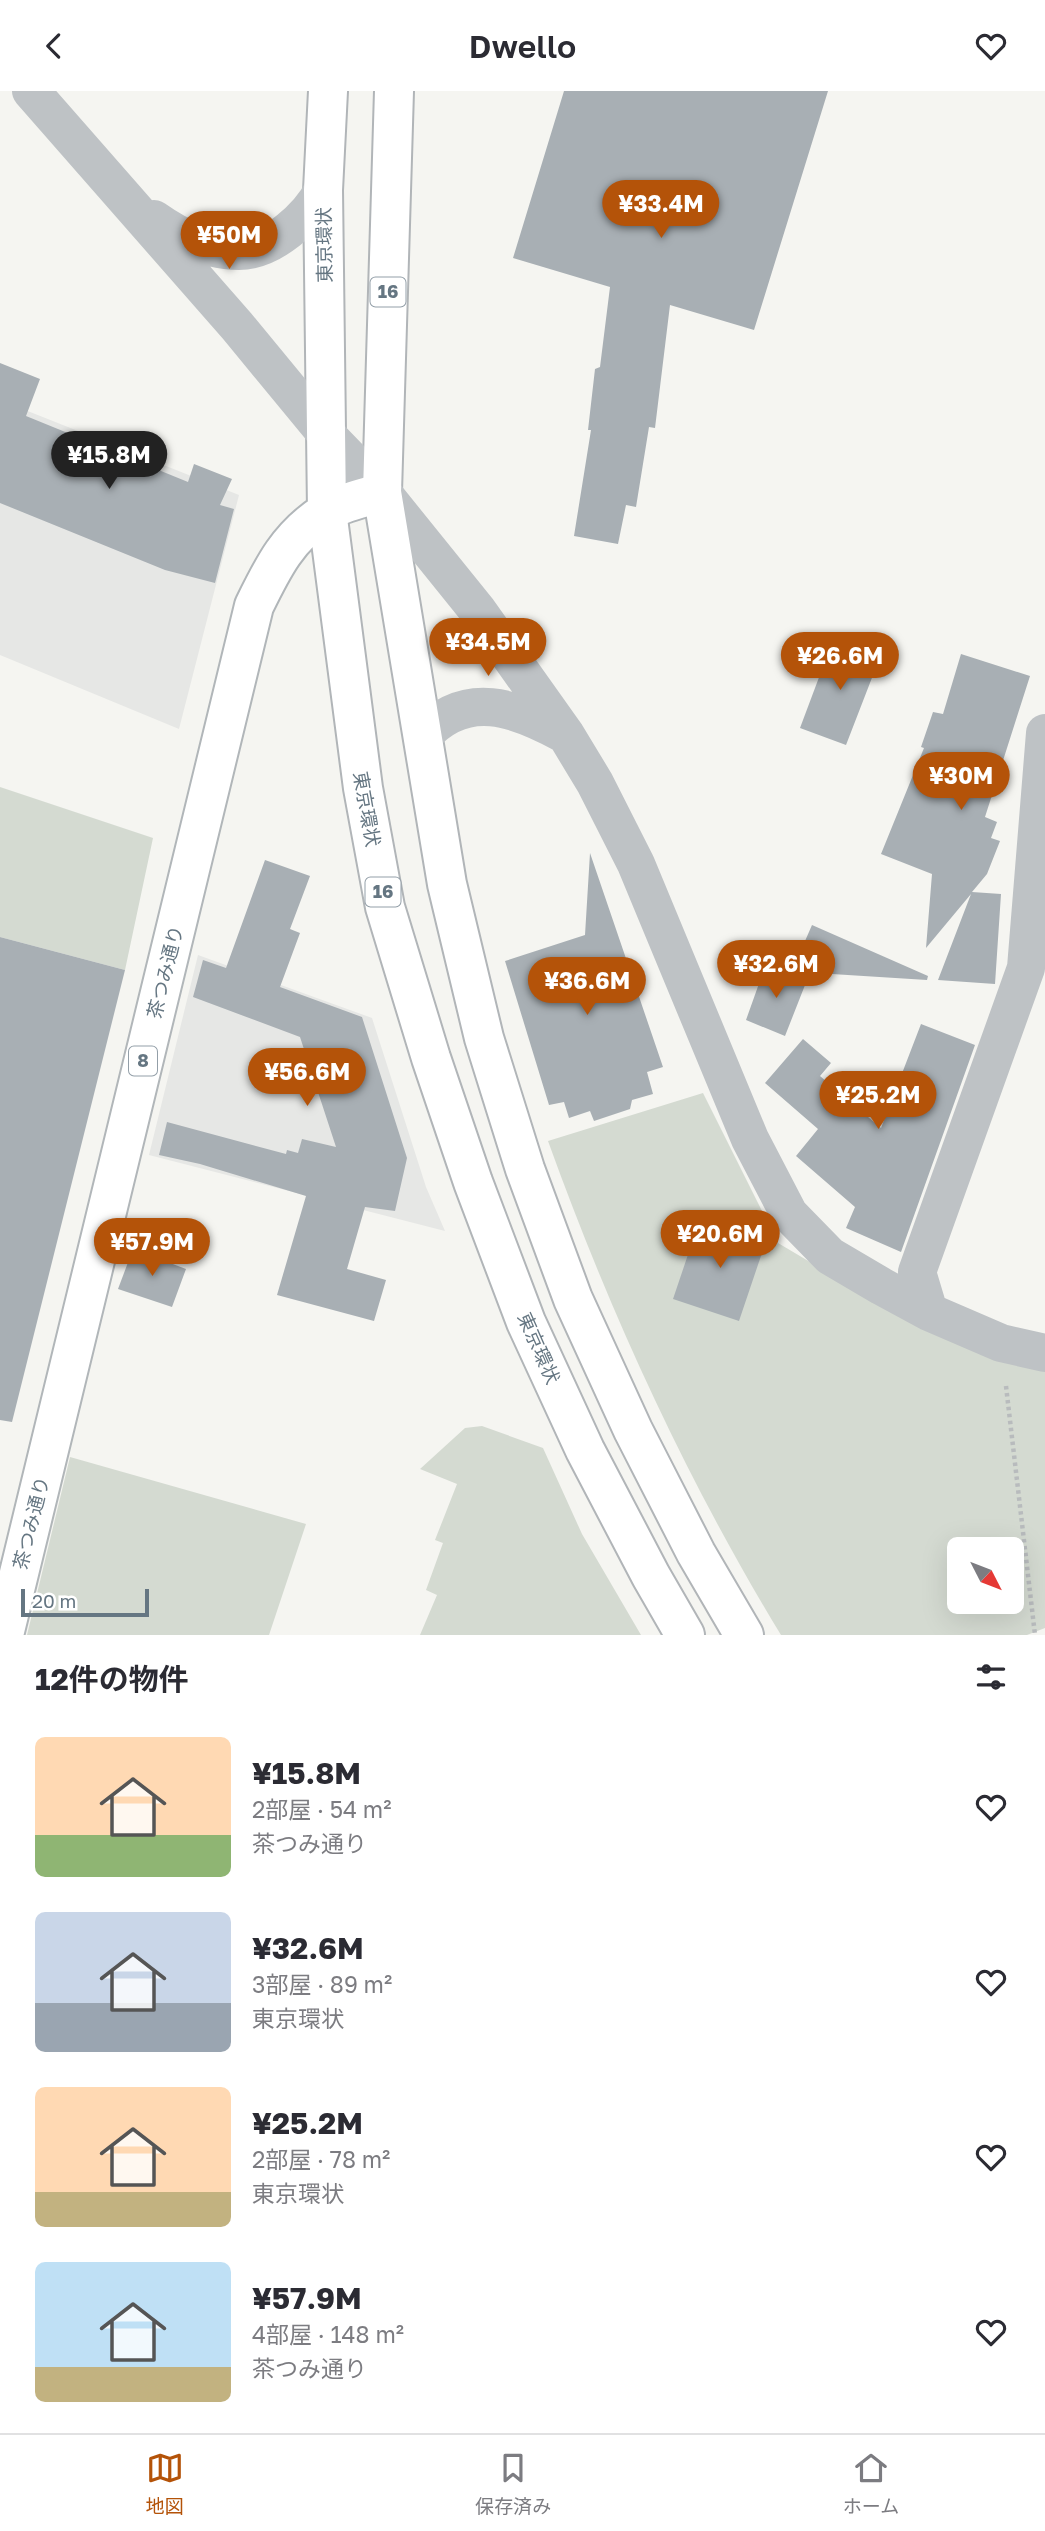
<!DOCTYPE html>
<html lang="ja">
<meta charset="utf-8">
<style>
:root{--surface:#fff;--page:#f7f7f7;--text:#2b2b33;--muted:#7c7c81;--line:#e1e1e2;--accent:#b45309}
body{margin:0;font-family:"Golos Text","Noto Sans JP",sans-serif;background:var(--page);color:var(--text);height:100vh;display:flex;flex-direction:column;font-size:26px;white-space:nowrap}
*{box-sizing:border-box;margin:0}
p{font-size:23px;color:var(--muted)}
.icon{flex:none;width:38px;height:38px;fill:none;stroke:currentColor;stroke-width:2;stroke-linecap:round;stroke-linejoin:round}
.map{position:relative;height:1544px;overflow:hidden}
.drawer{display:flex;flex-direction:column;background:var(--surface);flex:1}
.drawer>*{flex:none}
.needle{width:46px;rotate:132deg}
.tools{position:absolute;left:947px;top:1446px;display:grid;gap:14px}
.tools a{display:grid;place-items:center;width:77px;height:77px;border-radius:10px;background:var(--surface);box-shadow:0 7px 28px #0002;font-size:35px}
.scale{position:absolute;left:21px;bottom:18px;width:128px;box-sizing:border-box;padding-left:7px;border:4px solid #657682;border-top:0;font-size:19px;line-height:24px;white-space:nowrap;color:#657682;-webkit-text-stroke:5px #fff;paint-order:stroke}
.price{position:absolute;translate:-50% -60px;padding:0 16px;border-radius:24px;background:var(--accent);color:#fff;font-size:23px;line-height:46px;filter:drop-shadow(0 2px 4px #0008)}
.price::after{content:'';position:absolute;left:50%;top:42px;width:21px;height:16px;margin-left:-10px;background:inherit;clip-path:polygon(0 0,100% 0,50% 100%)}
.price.selected{background:#222;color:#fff}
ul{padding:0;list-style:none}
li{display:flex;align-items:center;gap:21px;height:175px;padding:0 35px}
li span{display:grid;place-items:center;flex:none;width:196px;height:140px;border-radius:10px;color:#555}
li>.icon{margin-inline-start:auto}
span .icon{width:84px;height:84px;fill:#fffc;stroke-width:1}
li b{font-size:30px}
h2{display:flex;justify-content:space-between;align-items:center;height:84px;padding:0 35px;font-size:30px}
header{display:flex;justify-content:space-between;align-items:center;height:91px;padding:0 35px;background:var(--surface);font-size:32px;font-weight:600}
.tab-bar{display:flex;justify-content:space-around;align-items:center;height:98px;border-top:2px solid var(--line);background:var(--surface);font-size:19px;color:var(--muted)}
.tab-bar a{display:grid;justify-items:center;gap:4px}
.tab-bar .selected{color:var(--accent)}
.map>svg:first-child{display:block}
</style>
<header><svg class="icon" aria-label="back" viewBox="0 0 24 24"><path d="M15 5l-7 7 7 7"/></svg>Dwello<svg class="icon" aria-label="heart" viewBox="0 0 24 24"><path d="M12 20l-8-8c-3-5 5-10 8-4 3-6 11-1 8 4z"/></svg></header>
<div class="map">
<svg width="1045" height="1544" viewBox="0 0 1045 1544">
<rect width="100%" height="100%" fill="#f5f5f1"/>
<!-- built -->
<path fill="#e6e7e5" d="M0 309 239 404 179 638 0 564Z
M198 864 372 927 426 1096 445 1140 149 1064Z"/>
<!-- green -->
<path fill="#d4dad1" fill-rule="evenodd" d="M0 696 153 747 125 879 0 846Z
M703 1002 778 1152 918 1235 1045 1272V1537L1027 1544H781C686 1388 610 1222 548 1050ZM959 1458H1012V1510H959Z
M482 1335 543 1357 582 1443 641 1544H420L437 1504 426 1499 443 1452 435 1449 457 1393 420 1378 465 1337Z
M70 1366 306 1433 269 1544H27Z"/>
<!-- building -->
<path fill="#a8afb4" d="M564 0H828L754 239 670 214 655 337 649 336 636 416 626 414 618 453 574 445 591 339H588L595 278 600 276 610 196 513 167Z
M0 272 40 288 26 325 188 391 194 373 232 388 220 414 234 418 215 492 165 479 0 412Z
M833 549 880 566 846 654 800 637Z
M961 563 1030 585 985 726 997 731 991 747 1000 750 987 783 972 801 1001 803 995 893 938 889 971 803 926 857 932 783 881 763 924 657 921 656 933 621 943 623Z
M590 762 663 976 647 981 653 1003 632 1009 630 1018 594 1030 590 1020 569 1027 564 1011 549 1014 505 870 585 844Z
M265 769 310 785 290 838 300 842 280 896 362 926 407 1067 395 1120 365 1116 347 1178 386 1189 374 1230 277 1204 306 1105 200 1073 159 1064 167 1031 286 1063 287 1059 298 1062 302 1048 336 1056 300 946 193 906 203 869 226 877Z
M812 834 928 885 927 889 816 882 795 873Z
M0 846 125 879 12 1331 0 1329Z
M766 873 807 889 785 945 746 929Z
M921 933 975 954 901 1161 846 1137 855 1116 796 1065 818 1038 765 992 803 948 831 972 820 985 881 1037Z
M699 1131 713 1135 714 1132 766 1150 739 1230 673 1208Z
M133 1158 186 1178 172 1216 118 1198Z"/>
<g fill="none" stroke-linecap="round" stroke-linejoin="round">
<defs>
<path id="major" d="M4 1544 254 515C273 476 288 445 326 421 342 411 365 407 382 401"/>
<path id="highway" d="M328 0 323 99 327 420 363 697 385 816 431 967 473 1091 526 1231 585 1359 651 1485 685 1544
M394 0 382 401 447 793 484 947 525 1078 573 1208 633 1339 696 1462 744 1544"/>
</defs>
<!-- major casing -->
<use href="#major" stroke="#b1b6b9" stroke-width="42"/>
<!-- highway casing -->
<use href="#highway" stroke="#b1b5b8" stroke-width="42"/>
<!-- path -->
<path stroke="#b8bbbd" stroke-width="4.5" stroke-dasharray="3.5 3.5" stroke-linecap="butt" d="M1006 1295 1035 1544"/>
<!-- minor -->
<path stroke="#bec2c5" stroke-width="38" d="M31 0 237 235 326 343 382 401 478 520 566 644 595 692 636 773 750 1048 789 1123 830 1165 881 1195 929 1221 1001 1252 1045 1262
M154 128C178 145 209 160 239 160 272 160 309 126 323 99
M423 645C466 597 516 617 564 643
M929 1221 917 1181 1026 877 1045 642"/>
<!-- major -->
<use href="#major" stroke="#fff" stroke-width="38"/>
<!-- highway -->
<use href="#highway" stroke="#fff" stroke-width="38"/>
</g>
<g text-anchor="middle" stroke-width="7" stroke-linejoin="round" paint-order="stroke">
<!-- shield labels -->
<g fill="#fff" stroke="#939fa8" stroke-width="2">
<rect x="370.5" y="186.5" width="35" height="29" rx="5"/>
<rect x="365.5" y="786.5" width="35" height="29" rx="5"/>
<rect x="129" y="955.5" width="28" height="29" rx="5"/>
</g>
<g font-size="18" font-weight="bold" fill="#657682">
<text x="388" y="207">16</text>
<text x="383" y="807">16</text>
<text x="143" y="976">8</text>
</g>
<!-- street labels -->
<g font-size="19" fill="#657682" stroke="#fff">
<text transform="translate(324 154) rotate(-91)" y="7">東京環状</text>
<text transform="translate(367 718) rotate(80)" y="7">東京環状</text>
<text transform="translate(165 881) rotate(-76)" y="7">茶つみ通り</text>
<text transform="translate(539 1257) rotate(66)" y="7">東京環状</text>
<text transform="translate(31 1432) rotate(-76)" y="7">茶つみ通り</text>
</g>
</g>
</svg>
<div class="tools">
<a><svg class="needle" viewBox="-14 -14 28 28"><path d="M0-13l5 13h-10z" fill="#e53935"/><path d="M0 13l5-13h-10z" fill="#7c7c81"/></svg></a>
</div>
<div class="scale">20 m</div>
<b class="price" style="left:661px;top:149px">¥33.4M</b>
<b class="price" style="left:229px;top:180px">¥50M</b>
<b class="price selected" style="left:109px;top:400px">¥15.8M</b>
<b class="price" style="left:488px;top:587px">¥34.5M</b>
<b class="price" style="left:840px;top:601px">¥26.6M</b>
<b class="price" style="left:961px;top:721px">¥30M</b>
<b class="price" style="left:776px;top:909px">¥32.6M</b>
<b class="price" style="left:587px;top:926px">¥36.6M</b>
<b class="price" style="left:307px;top:1017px">¥56.6M</b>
<b class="price" style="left:878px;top:1040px">¥25.2M</b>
<b class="price" style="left:720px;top:1179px">¥20.6M</b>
<b class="price" style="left:152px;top:1187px">¥57.9M</b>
</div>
<section class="drawer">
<h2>12件の物件<svg class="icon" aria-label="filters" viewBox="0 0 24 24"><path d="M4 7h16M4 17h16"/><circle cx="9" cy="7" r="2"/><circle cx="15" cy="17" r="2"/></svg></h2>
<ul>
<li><span style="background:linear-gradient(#ffd9b3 70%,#8fb573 0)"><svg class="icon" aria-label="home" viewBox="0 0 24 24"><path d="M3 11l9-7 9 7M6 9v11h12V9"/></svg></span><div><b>¥15.8M</b><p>2部屋 · 54 m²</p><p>茶つみ通り</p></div><svg class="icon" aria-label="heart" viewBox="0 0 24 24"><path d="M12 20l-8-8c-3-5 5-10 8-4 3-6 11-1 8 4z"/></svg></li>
<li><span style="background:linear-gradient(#c9d6e8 65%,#9aa5b1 0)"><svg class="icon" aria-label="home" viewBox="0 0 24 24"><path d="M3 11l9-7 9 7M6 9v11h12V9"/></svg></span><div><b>¥32.6M</b><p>3部屋 · 89 m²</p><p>東京環状</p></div><svg class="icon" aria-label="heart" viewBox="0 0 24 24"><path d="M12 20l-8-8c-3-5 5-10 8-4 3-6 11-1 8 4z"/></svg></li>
<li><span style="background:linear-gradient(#ffd9b3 75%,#c2b280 0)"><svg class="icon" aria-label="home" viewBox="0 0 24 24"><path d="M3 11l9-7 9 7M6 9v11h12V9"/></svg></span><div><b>¥25.2M</b><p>2部屋 · 78 m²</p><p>東京環状</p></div><svg class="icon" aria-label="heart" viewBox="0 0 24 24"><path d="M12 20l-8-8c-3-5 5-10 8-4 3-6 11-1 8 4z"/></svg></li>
<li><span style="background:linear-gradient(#bfe0f5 75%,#c2b280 0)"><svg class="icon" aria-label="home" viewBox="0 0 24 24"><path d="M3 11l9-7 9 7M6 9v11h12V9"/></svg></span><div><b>¥57.9M</b><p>4部屋 · 148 m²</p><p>茶つみ通り</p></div><svg class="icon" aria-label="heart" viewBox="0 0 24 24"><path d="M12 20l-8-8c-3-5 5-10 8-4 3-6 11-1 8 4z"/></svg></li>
</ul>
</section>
<nav class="tab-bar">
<a class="selected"><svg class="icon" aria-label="map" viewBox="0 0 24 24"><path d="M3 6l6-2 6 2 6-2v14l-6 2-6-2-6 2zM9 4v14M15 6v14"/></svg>地図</a>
<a><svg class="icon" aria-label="saved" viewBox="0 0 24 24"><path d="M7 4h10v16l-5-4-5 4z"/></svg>保存済み</a>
<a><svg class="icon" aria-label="home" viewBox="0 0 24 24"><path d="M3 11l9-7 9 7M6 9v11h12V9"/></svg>ホーム</a>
</nav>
